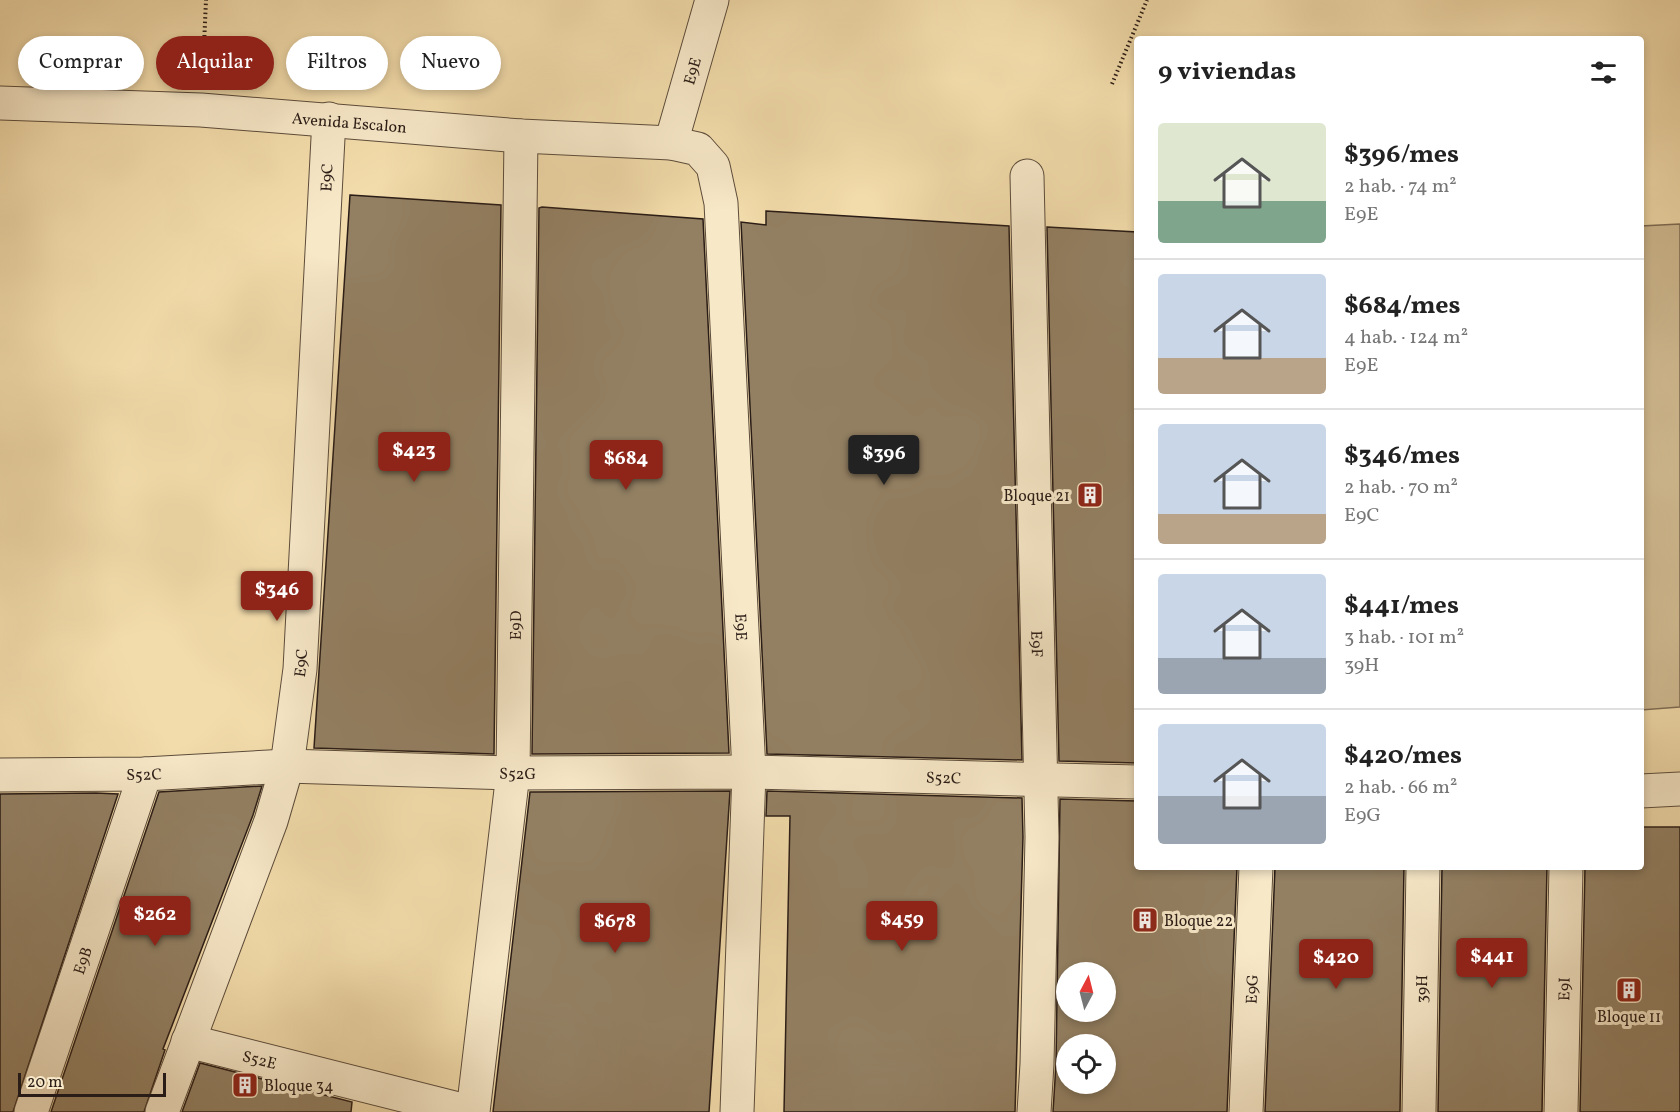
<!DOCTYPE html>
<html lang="es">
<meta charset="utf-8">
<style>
:root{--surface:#fff;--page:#f6f6f6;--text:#222;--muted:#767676;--line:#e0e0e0;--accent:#8f2418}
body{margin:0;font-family:Vollkorn,serif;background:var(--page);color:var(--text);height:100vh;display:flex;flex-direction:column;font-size:22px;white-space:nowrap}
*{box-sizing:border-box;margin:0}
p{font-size:20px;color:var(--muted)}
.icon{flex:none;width:33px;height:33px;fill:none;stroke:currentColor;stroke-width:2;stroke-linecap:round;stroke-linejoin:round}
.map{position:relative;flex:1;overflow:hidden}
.drawer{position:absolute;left:1134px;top:36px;width:510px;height:834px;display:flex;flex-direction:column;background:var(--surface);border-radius:6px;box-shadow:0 3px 9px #0003}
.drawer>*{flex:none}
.top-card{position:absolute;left:18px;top:36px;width:570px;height:54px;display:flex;gap:12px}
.needle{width:39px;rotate:7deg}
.controls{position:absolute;left:1056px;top:962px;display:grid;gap:12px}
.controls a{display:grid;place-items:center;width:60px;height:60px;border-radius:50%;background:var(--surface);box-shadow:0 3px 9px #0003;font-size:30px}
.scale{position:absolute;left:18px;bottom:15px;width:148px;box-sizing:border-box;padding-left:6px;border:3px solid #2a1c16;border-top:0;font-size:16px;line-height:21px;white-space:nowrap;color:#2a1c16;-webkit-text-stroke:4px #f7e8c8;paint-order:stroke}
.price{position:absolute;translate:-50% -51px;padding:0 14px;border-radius:6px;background:var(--accent);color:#fff;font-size:20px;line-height:39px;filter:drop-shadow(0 2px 3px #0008)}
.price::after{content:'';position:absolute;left:50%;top:36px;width:18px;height:14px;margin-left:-9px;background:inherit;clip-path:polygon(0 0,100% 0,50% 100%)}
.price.selected{background:#222;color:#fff}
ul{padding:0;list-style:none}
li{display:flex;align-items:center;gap:18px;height:150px;padding:0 24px}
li+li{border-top:2px solid var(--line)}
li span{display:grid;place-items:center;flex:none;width:168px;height:120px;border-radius:6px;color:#555}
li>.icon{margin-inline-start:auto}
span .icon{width:72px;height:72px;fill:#fffc;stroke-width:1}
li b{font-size:26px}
h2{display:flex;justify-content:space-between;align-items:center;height:72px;padding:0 24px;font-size:26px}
.chip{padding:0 21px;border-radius:27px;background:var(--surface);box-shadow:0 3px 9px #0003;font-size:21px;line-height:54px}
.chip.selected{background:var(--accent);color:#fff}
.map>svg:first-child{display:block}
</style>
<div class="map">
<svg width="1680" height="1112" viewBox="0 0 1680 1112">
<rect width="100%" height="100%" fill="#f3dcab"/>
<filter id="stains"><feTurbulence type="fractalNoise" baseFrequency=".00333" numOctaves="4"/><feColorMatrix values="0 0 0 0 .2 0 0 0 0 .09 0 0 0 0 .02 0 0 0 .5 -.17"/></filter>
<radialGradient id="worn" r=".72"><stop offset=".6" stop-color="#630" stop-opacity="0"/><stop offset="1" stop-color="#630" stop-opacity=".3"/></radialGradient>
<!-- pitch -->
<path fill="#d1bb92" stroke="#7e6c54" stroke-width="1.5" d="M1680 224V707L1641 710V226Z"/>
<!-- building -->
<path fill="#938063" stroke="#2a1c16" stroke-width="1.5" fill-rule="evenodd" d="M350 195 501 205 494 754 314 748Z
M542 207 703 219 729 753 532 754 539 208Z
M766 211 1009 226 1022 760 767 754 741 222 766 225Z
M1047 227 1137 232V763L1059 761Z
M262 786 253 815 163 1049 165 1050 144 1112H51L159 792Z
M730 791 709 1112H493L530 792Z
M767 791 1022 798 1023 837 1015 1112H784L790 816H766Z
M96 793 118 794 13 1112H0V794Z
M1060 799 1137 801V867H1237L1227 1112H1053L1056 1064ZM1066 972H1106V1011H1066ZM1066 1044H1106V1083H1066Z
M1641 827H1680V1112H1580L1585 867H1641Z
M1275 867H1404L1400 1112H1265Z
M1442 867H1547L1542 1112H1438Z
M200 1063 352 1102 351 1112H182Z"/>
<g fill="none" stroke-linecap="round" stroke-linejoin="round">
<defs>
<g id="street">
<path id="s1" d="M0 103 201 110 521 136 671 143 698 149 713 166 721 203 749 772 737 1112"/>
<path id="s2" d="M671 143 712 0"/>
<path id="s3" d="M1027 176 1042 837 1037 1064 1034 1112"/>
<path id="s4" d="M0 775 145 774 287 766 513 773 749 772 1137 782"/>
<path d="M1641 791 1680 789"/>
<path id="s5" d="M188 1041 470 1112"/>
<path id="s6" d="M31 1112 145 774"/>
<path id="s7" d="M162 1112 271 821 287 766 300 669 329 119"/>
<path id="s8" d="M473 1112 513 773 521 136"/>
<path id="s9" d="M1246 1112 1256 867"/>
<path id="s10" d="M1419 1112 1423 867"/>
<path id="s11" d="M1561 1112 1566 867"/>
</g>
</defs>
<!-- street casing -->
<use href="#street" stroke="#5c4c3b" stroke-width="35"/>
<!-- path -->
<path stroke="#2a1c16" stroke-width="4" stroke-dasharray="1.5 3" stroke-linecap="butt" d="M203 68 206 0
M1112 84 1147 0"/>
<!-- street -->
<use href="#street" stroke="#f7e8c8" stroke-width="33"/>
</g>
<!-- icons -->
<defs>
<symbol id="building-square" viewBox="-11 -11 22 22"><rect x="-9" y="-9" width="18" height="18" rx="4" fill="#8f2418" stroke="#f7e8c8"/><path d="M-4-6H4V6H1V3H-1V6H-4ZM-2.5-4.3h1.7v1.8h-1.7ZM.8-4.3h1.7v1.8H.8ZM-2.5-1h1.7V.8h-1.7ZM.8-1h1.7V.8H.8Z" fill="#fff"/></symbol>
</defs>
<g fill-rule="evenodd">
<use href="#building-square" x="1075" y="480" width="30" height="30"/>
<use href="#building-square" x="1130" y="905" width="30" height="30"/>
<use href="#building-square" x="1614" y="975" width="30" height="30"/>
<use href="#building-square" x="230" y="1070" width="30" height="30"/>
</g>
<g text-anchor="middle" stroke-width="6" stroke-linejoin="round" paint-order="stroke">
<!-- street labels -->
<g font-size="16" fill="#2a1c16" stroke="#f7e8c8">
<text dy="6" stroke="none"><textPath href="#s2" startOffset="75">E9E</textPath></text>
<text dy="6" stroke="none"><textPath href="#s1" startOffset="350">Avenida Escalon</textPath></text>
<text dy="6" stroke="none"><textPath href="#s7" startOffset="958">E9C</textPath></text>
<text dy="6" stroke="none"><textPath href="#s8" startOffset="489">E9D</textPath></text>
<text dy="6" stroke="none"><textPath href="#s1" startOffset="1185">E9E</textPath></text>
<text dy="6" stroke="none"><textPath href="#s3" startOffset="468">E9F</textPath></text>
<text dy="6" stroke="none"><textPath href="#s7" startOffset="472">E9C</textPath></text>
<text dy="6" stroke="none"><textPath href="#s4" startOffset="144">S52C</textPath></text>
<text dy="6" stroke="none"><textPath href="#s4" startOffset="518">S52G</textPath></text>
<text dy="6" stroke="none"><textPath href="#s4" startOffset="944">S52C</textPath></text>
<text dy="6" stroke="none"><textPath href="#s6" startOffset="160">E9B</textPath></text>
<text dy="6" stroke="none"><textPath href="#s9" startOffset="123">E9G</textPath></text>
<text dy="6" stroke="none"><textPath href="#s10" startOffset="123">39H</textPath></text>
<text dy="6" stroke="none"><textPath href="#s11" startOffset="123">E9I</textPath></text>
<text dy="6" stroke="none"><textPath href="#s5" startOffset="74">S52E</textPath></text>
</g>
<!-- poi labels -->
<g font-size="16" fill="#2a1c16" stroke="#f7e8c8" text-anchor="start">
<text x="1070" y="501" text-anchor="end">Bloque 21</text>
<text x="1164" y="926">Bloque 22</text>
<text x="1629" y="1022" text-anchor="middle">Bloque 11</text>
<text x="264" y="1091">Bloque 34</text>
</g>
</g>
<rect width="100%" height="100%" filter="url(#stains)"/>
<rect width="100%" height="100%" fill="url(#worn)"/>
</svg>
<div class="controls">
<a><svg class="needle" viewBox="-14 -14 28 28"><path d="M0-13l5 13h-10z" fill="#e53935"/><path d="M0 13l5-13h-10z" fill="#767676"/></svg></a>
<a><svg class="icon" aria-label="locate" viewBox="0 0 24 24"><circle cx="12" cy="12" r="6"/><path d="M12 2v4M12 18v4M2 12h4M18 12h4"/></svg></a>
</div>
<div class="scale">20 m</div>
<b class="price" style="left:414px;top:483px">$423</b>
<b class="price selected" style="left:884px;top:486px">$396</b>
<b class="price" style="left:626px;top:491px">$684</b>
<b class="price" style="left:277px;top:622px">$346</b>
<b class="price" style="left:155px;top:947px">$262</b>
<b class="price" style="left:902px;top:952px">$459</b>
<b class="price" style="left:615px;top:954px">$678</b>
<b class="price" style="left:1492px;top:989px">$441</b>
<b class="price" style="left:1336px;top:990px">$420</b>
<div class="top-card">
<a class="chip">Comprar</a>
<a class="chip selected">Alquilar</a>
<a class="chip">Filtros</a>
<a class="chip">Nuevo</a>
</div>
<section class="drawer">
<h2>9 viviendas<svg class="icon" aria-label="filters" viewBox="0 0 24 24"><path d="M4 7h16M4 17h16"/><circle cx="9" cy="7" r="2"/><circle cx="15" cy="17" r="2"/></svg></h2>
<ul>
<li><span style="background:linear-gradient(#dfe7d0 65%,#7fa58c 0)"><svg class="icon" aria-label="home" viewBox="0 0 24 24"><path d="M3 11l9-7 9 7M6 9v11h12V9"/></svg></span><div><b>$396/mes</b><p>2 hab. · 74 m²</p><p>E9E</p></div></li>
<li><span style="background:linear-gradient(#c9d6e8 70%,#b9a48a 0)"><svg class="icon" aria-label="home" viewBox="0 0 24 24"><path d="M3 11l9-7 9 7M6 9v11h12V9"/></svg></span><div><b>$684/mes</b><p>4 hab. · 124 m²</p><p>E9E</p></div></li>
<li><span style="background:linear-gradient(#c9d6e8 75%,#b9a48a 0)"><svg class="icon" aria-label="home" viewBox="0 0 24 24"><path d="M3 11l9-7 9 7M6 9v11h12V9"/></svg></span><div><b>$346/mes</b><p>2 hab. · 70 m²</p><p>E9C</p></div></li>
<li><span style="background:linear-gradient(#c9d6e8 70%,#9aa5b1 0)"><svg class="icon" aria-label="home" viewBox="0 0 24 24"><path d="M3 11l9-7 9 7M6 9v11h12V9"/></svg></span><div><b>$441/mes</b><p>3 hab. · 101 m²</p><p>39H</p></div></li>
<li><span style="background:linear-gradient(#c9d6e8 60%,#9aa5b1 0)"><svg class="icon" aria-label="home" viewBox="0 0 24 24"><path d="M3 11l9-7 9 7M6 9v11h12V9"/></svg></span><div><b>$420/mes</b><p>2 hab. · 66 m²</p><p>E9G</p></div></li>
</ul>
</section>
</div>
